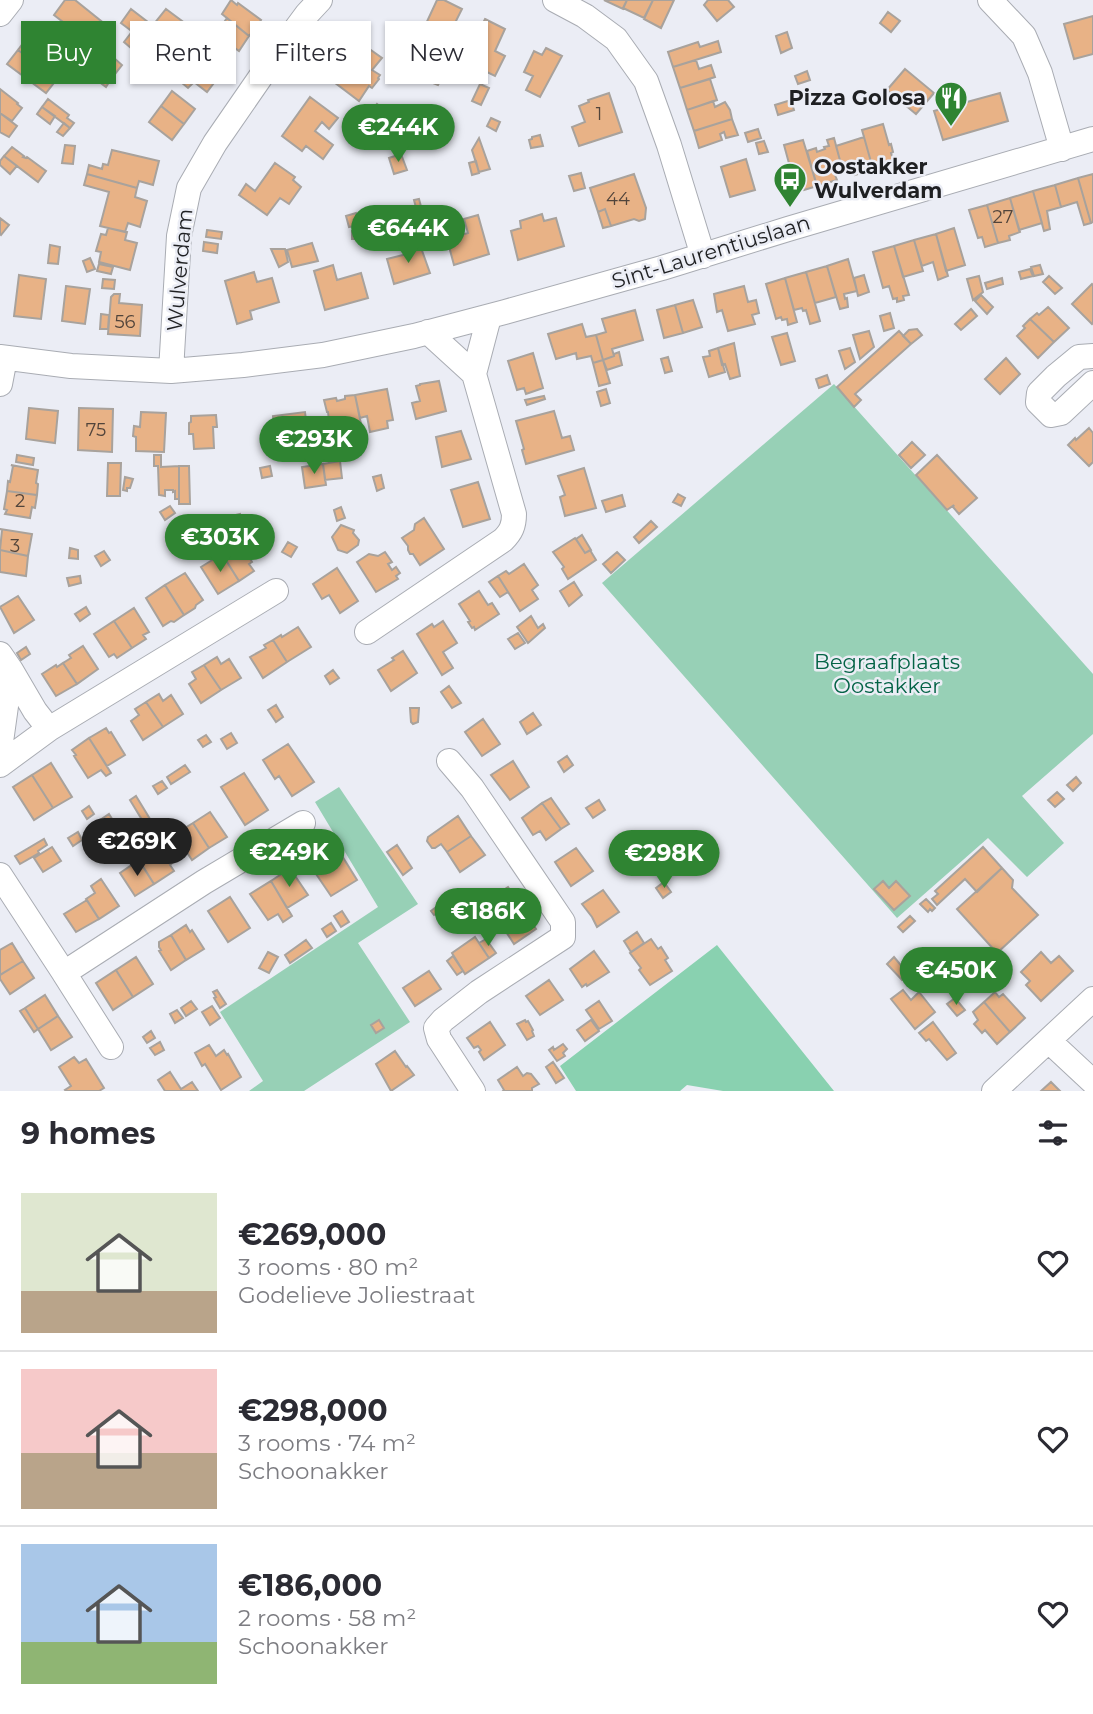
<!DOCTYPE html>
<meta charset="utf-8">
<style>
:root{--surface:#fff;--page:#f2f2f3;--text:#2b2b33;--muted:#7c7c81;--line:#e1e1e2;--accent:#2f8432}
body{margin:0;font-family:Montserrat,sans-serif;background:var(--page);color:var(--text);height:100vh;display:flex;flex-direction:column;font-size:26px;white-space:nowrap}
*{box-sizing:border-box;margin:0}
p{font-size:23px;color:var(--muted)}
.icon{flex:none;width:38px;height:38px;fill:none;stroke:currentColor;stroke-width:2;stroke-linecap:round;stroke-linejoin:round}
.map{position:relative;height:1091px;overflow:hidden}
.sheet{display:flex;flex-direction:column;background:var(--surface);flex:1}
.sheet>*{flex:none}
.banner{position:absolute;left:21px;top:21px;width:700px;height:63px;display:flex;gap:14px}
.price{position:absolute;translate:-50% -60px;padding:0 16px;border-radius:24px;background:var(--accent);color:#fff;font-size:23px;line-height:46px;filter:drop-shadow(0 2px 4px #0008)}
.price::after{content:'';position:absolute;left:50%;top:42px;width:21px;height:16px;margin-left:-10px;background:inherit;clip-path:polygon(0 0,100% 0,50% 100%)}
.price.active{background:#222;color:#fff}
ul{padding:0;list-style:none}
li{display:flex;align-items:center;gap:21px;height:175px;padding:0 21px}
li+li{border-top:2px solid var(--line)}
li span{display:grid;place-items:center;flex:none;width:196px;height:140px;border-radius:0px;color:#555}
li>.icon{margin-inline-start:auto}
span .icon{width:84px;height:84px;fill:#fffc;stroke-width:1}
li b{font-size:30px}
h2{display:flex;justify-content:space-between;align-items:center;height:84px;padding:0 21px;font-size:30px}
.chip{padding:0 24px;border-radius:0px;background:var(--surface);box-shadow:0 2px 5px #0004;font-size:24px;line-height:63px}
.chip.active{background:var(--accent);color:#fff}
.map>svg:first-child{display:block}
</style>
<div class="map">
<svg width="1093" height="1091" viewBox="0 0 1093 1091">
<rect width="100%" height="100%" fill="#ebedf5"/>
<!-- green -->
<path fill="#97d0b6" d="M834 384 1093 674V734L1022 796 1064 843 1027 877 988 838 897 918 602 583Z
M339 787 418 904 358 943 410 1022 304 1091H249L263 1081 220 1012 378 907 315 802Z"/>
<!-- forest -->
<path fill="#89d1b0" d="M717 945 834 1091H723L687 1085 680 1091H576L560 1066Z"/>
<!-- building -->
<path fill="#e8b286" stroke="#a8a29c" stroke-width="2" d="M65 0H75L111 29 97 46 86 38 85 39 54 15Z
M231 0 237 5 238 3 261 20 249 36 222 14Z
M437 0H444L462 9 450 33 445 31 434 51 417 43Z
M604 0H627L623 9Z
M627 0H653L644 18 623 8Z
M653 0H674L661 28 644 19Z
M708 0H728L734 7 717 21 704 5Z
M131 9 153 26 142 39 121 23Z
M166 9 190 27 180 39 166 29 163 32 157 28 146 43 142 39Z
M888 12 900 21 891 32 880 23Z
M1093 16V54L1074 59 1064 24Z
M227 18 249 36 239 51 216 34Z
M485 19 505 29 495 51 505 56 495 76 464 61Z
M787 32 792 48 781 53 776 36Z
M131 33 138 39 131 48 124 42Z
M29 35 67 66 57 79 18 50Z
M354 38 382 58 372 70 380 75 378 78 379 79 372 88 369 86 359 101 326 76 337 61 341 64 347 56 343 53Z
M718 41 721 52 673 67 668 52 698 42 700 47Z
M546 48 562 56 540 97 526 90 533 76 524 72 534 51 542 55Z
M18 50 57 79 46 93 7 64Z
M105 50 122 65 111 79 93 65Z
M204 50 226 67 207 92 194 82 188 88 181 82 183 79 179 77 187 64 191 67Z
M87 60 111 79 106 87 81 68Z
M696 60 699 69 711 65 715 77 680 88 673 67Z
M905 69 934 93 916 114 887 90Z
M430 70 443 76 438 85 425 80Z
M807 71 810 80 798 84 795 76Z
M710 79 717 100 687 110 680 88Z
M480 84 489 88 481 105 472 101Z
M0 89 18 103 17 104 22 108 12 121 0 113Z
M172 91 195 109 184 124 161 106Z
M609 93 622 132 579 146 572 127 585 122 579 106 589 102 588 100Z
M1000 93 1008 121 943 140 934 111Z
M310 97 338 118 329 129 322 122 315 131 333 145 323 159 306 146 302 151 282 136Z
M48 99 69 115 67 118 74 123 70 128 42 107Z
M791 100 794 110 778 115 775 105Z
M713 101 715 107 725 102 730 110 732 119 694 131 687 110Z
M377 104 406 126 397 139 367 117Z
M161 106 184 124 172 140 149 122Z
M42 107 55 116 50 124 37 114Z
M0 113 17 126 9 137 0 132Z
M491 118 500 122 496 131 487 126Z
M732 119 738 135 726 138 724 132 720 134 722 140 699 148 694 131Z
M64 123 70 128 63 136 57 132Z
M883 124 889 145 891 144 893 152 891 153 894 163 873 169 862 130Z
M758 129 761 138 748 142 745 133Z
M540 135 543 146 531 148 529 140 532 139V137Z
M864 137 873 169 855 175 850 161 841 164 836 146Z
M479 138 490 169 479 172 472 150Z
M834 138 841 164 832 167 837 180 817 186 807 151 816 148 817 152 825 149 824 147 829 146 827 140Z
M803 140 817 186 804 190 803 187 796 189 784 145Z
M764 141 768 152 759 154 756 143Z
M65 145 75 146 73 164 62 163Z
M12 147 24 156 23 157 26 158 27 157 46 171 38 182 4 156Z
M112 150 159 161 153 185 139 181 137 188 87 174 89 165 102 169 103 164 108 165Z
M401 154 407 170 394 174 389 158Z
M4 156 17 166 10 174 0 165V161Z
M746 159 755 190 730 197 721 167Z
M476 161 479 173 472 175 469 163Z
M275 163 295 177 293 180 301 187 289 204 280 198 267 215 239 195 246 184 255 191Z
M581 173 585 188 574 191 569 176Z
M87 174 137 188 135 197 147 201 140 227 128 223 125 232 100 226 109 192 84 185Z
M634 174 646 208 645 219 639 221 634 219 611 226 605 209 598 212 590 188Z
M1093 174V222L1091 223 1078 178Z
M1078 178 1091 223 1084 225 1077 202 1061 207 1055 185Z
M1055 185 1061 207 1047 211 1050 229 1044 231 1033 191Z
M1033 191 1042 223 1019 230 1010 198Z
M1010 198 1020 232 1009 236 1010 240 998 243 987 205Z
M419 199 423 214 418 215 414 200Z
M987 205 998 243 985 247 982 237 978 238 969 210Z
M605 209 611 226 603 228 598 212Z
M356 213 359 225 349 227 346 216Z
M542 214 544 221 556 218 564 246 518 260 511 231 521 228 520 221Z
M478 215 489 254 454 265 447 239 468 233 464 219Z
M0 218 9 225 1 235 0 234Z
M108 228 127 232 125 240 137 243 130 270 99 262 101 252 96 251 101 234 106 235Z
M954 228 965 265 946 271 936 234Z
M207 230 222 232 221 239 206 237Z
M352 231 364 232V239H352Z
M936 234 948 276 938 280 933 262 922 266 914 240Z
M914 240 923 271 903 277 894 246Z
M204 242 218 244 217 253 203 251Z
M312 243 318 261 292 267 287 250Z
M50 245 60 247 58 264 48 263Z
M420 245 430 273 394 284 387 259 407 254 406 249Z
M894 246 909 295 903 296 904 300 897 302V298L893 299 889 286 883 288 873 252Z
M271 249H285L288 262 279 267Z
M90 258 95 269 87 272 83 261Z
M848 259 857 291 844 294 845 299 847 298 848 307 840 309 827 266Z
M99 264 113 267 111 274 97 271Z
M333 265 337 280 361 273 368 298 325 310 314 271Z
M1040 265 1043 274 1034 276 1031 267Z
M827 266 836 297 815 303 806 272Z
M1030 269 1033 276 1021 279 1019 272Z
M254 272 257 282 272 278 279 302 250 311 252 319 237 324 225 281Z
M806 272 820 321 810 324 806 310 803 311 802 308 794 310 785 278Z
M19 275 46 279 41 319 14 316Z
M864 275 869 292 858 296 854 278Z
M979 276 983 292 973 300 967 279Z
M1049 276 1062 288 1055 294 1043 282Z
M785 278 797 322 788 325 787 319 782 320 781 317 776 319 766 284Z
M1002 278 1003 284 987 289 985 283Z
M103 279 115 280 114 289 102 288Z
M1092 284 1093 285V323L1092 324 1072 304Z
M66 286 90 289 85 324 62 321Z
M744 286 748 302 756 300 759 313 752 315 755 324 728 331 722 310 717 312 714 294Z
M114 294H120L119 303 142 305 140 336 108 334 111 297Z
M981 295 993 307 987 314 975 301Z
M693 300 702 327 683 333 675 305Z
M675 305 683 333 664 338 657 310Z
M1048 307 1069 328 1054 342 1030 319 1037 313 1039 315Z
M971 309 977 316 961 330 955 324Z
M635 310 643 340 612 349 614 356 603 360 596 335 606 332 602 319Z
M890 313 894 328 884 331 880 316Z
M101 314 109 315 108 329H100Z
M1030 319 1054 342 1038 358 1017 336 1025 328 1023 326Z
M582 324 586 337 596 335 603 360 593 363 591 356 577 359 576 353 556 359 548 334Z
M917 329 922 335 911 344 903 336 909 330Z
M869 331 874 347 860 359 853 335Z
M899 331 911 344 855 394 861 400 854 407 837 387Z
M787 333 795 361 781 365 772 337Z
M734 343 740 376 730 379 725 364 722 365 718 348Z
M718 348 725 372 709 377 703 357 710 356 709 351Z
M850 348 855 362 845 369 839 351Z
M619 352 622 365 607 370 603 360 614 356V354Z
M533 353 543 388 526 394 524 388 517 390 508 361Z
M668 357 672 371 665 373 661 359Z
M1006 358 1020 374 1000 394 985 379Z
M603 360 610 383 599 386 593 363Z
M827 375 830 384 819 388 816 379Z
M439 381 446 411 416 419 412 403 420 401 416 386 420 385V384Z
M387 389 393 420 387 421 388 428 370 432 367 416 360 418 355 395Z
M606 389 610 403 601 406 597 392Z
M355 395 361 424 359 425 361 433 334 438 332 430H330L328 412H327L324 400 336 398 337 401 345 399V396Z
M544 396 545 399 527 405 525 400Z
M29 408 58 411 55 443 26 439Z
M79 408 113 409 112 452 78 450Z
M554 411 562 438 570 436 574 450 526 464 522 450 524 449 516 421Z
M141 412 166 413 164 452 136 451V437L133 436 134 426 140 427Z
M305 412 309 445 292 446 291 439 275 441 273 416Z
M216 415 217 427H213L214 448 194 449 193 434H189V423L191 422V416Z
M1089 428 1093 433V462L1089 466 1068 445 1075 438 1076 440Z
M461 431 471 459 442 467 436 437Z
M912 442 925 455 911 468 899 455Z
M17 455 34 458 33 465 16 462Z
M154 455H161V467L179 466V499H175V491L173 492V490H165V496L159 495 158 466H154Z
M937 455 977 498 959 514 953 507 954 505 947 510 916 475Z
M340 461 342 478 325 480 323 464Z
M108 463H121L120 496H107Z
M323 464 326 485 305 488 302 467Z
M11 465 38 470 36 483 38 484 37 495 7 491 8 481 10 482 13 466Z
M179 466H189L190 504H179Z
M270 466 272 476 262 478 260 468Z
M584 468 596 508 565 516 560 497 565 495 558 476Z
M381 475 384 488 377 491 373 477Z
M125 477 133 479 130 488H127V491L123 490Z
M478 482 490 519 463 527 451 490Z
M7 491 37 495 35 508 32 507 30 518 5 514 7 510 4 509Z
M678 494 685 498 681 506 673 502Z
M622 495 625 506 606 512 602 501Z
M170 506 175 513 165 520 160 512Z
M341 507 345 518 337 521 334 510Z
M240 514 242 528 230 530 227 517Z
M424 518 444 549 420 565 413 554H410L408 550V546L402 538 414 530 415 524Z
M651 521 657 527 639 543 634 537Z
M341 525 354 530 353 533 359 540 358 545 347 553 338 550 332 537Z
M0 529 32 534 28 556 0 550 2 530Z
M582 535 591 550 585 553 576 539Z
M575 538 585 553 590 550 596 560 568 579 562 569 564 567 553 552Z
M240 542 252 562 249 564 254 571 239 581 222 554Z
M288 542 297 547 291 557 282 552Z
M70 548 78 550V559L69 558Z
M0 550 28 556 26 576 0 572Z
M104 551 110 560 101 566 95 556Z
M385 552 392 562 388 564 392 570 396 567 400 573 396 576 398 579 376 592 357 562 369 554 378 556Z
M617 552 625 560 611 573 603 564Z
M222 554 239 581 218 594 201 567Z
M524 564 538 585 532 590 538 599 520 611 498 576 506 571 509 574Z
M337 568 358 601 340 613 329 595 322 599 313 584Z
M185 573 203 600 196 605 195 608 184 615 165 585Z
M80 576 81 583 69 586 67 578Z
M498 576 508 592 500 597 489 582Z
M574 582 582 595 569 606 560 591Z
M165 585 184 615 174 622 171 621 163 626 146 598Z
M479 591 488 605 492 603 499 614 475 630 474 627 472 628 468 622 470 621 459 604Z
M18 596 34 620 14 633 0 607Z
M86 607 90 614 80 621 75 614Z
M134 608 149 632 143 635 146 639 132 648 114 621Z
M531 616 538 628 543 624 545 628 528 643 517 627Z
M114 621 132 648 117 658 114 654 109 657 94 634Z
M443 621 457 643 443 652 453 668 442 675 417 634 432 624 434 627Z
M298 627 311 647 287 662 273 640 281 635 282 637Z
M518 633 525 643 515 649 508 639Z
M273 640 287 662 263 678 250 657 266 648 264 645Z
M83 646 98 669 77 684 63 663 71 658 69 655Z
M26 647 30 654 21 660 17 653Z
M403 651 417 673 391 691 378 670 394 660 392 658Z
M217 657 221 664 229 659 241 678 221 690 204 665Z
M63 663 77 684 56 696 42 674 56 665 57 667Z
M204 665 221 690 201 703 189 684 196 679 192 672Z
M333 670 339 678 330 684 325 676Z
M449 686 461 703 452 708 441 692Z
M159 694 163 701 171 695 183 714 163 727 146 702Z
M146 702 163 727 143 740 131 721 139 715 135 709Z
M276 705 283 717 276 722 268 710Z
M410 708H419L418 722 413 724 411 722Z
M533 713 541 725 527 734 520 722Z
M483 719 500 744 482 756 465 732Z
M106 728 109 733 111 732 125 755 107 766 89 738Z
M231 733 237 743 227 749 221 739Z
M206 735 211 742 203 747 198 740Z
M89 738 111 773 106 776 101 770 88 778 74 756 76 755 72 750Z
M288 744 314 782 292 796 279 776 275 779 263 760Z
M567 756 573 765 564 772 558 762Z
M513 761 529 787 510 800 491 775Z
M51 763 72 797 53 808 32 775Z
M185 765 190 772 171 784 167 777Z
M244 773 268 810 245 825 221 787Z
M32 775 53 808 34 820 13 787Z
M1076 777 1081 783 1073 791 1067 785Z
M162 781 167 788 158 794 153 786Z
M1057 792 1064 799 1055 807 1048 800Z
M136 796 150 819 144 823 130 800Z
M551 798 569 824 561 829 542 803Z
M599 800 605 810 593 818 586 808Z
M542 803 561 829 546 840 540 831 533 835 522 818Z
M89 806 94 814 87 819 82 811Z
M210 812 227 837 209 848 193 823Z
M109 814 114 822 110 825 112 827 100 835 94 824Z
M458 816 471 836 447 852 441 844 435 848H432L427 841 428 837Z
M193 823 209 848 192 860 175 834Z
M78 832 82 840 73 846 68 838Z
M471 836 485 855 460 872 447 852Z
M635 836 642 846 630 854 623 844Z
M155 837 172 863 170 865 174 871 154 884 133 851Z
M44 839 47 845 38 851 39 853 20 864 15 856Z
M397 845 412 868 403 875 387 852Z
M52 847 61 861 43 872 34 858Z
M983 847 1002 868 977 892 965 879 937 905 932 899 938 894 935 891Z
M576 848 593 871 571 886 555 862Z
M339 851 357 880 331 896 310 865 320 859 323 864Z
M139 860 154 884 135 896 120 873Z
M1002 868 1013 880 1012 888 1038 915 997 953 957 909Z
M286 871 289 876 293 873 308 895 287 908 271 881Z
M101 879 119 906 99 919 86 899 95 893 91 886Z
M271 881 292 916 283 922 278 914 268 920 250 894Z
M883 881 889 888 896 881 910 896 894 910 874 889Z
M664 882 671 892 663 898 656 888Z
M508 887 536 929 514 944 486 901Z
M603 890 619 912 597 927 592 917 582 904Z
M454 892 460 901 445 911 444 909 434 915 431 911 451 896 449 894Z
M230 897 250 928 228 942 208 911Z
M926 899 935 908 932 911 930 909 928 912 920 904Z
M87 900 99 919 76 932 64 914Z
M342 911 349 922 341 927 334 916Z
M910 916 915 921 903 932 898 927Z
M331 923 336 931 327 937 322 929Z
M186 925 190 932 192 930 204 949 186 960 171 935Z
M637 932 644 943 631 952 624 941Z
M171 935 186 960 171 970 159 951 161 950 159 947V942Z
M475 937 489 958 465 974 452 953Z
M486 939 496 953 489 958 479 943Z
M651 939 658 949 661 947 668 958 665 960 672 971 650 985 639 970 641 968 630 953Z
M306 940 312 948 290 963 285 955Z
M12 943 23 961 0 975V950Z
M594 951 609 972 587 986 586 984 582 987 570 969Z
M268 952 278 957 269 973 259 968Z
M1041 952 1051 963 1059 956 1073 971 1041 1001 1026 985 1030 981 1021 972Z
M950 953 960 964 955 970 944 958Z
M978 954 999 976 991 983 971 961Z
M453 956 463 971 457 975 447 961Z
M136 957 153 984 133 997 116 970Z
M894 957 909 975 902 980 887 964Z
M23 961 34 978 10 994 0 979V975Z
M116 970 133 997 113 1010 96 983Z
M429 971 441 989 415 1006 403 988Z
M549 980 563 1000 540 1015 526 996Z
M217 990 226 1004 220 1008 214 998 216 997 213 992Z
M903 990 911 1000 919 992 935 1012 915 1029 891 999Z
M995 992 999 997 1003 994 1025 1018 1010 1032 984 1002Z
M45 995 58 1016 38 1029 25 1008Z
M955 998 965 1010 957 1016 947 1004Z
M191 1001 197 1009 186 1016 181 1008Z
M599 1001 612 1021 599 1029 586 1010Z
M984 1002 1010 1032 997 1044 985 1030 982 1033 974 1024 978 1020 973 1012Z
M212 1006 220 1018 210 1025 202 1012Z
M25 1008 38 1029 34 1032 20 1011Z
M177 1010 183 1018 175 1023 170 1014Z
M58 1016 72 1037 51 1050 38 1029Z
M379 1020 384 1028 376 1033 371 1025Z
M525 1020 526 1022 528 1021 533 1030 532 1031 534 1036 527 1040 517 1024Z
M591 1020 599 1031 585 1041 577 1030Z
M490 1022 505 1045 484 1060 479 1052 481 1050 478 1046 474 1048 467 1038Z
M933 1022 956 1053 947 1060 929 1039 926 1041 919 1033Z
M151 1031 155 1038 147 1043 143 1037Z
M160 1042 164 1050 155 1055 150 1048Z
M563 1044 567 1049 563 1053 565 1056 557 1061 549 1050 553 1047 554 1050Z
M209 1045 216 1056 224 1050 227 1055 228 1054 241 1077 221 1090 205 1064 202 1066 195 1053Z
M395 1051 406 1067 407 1066 414 1075 391 1091 376 1064Z
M74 1057 79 1063 86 1059 104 1088 99 1091H66L65 1090 71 1086 59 1067Z
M553 1062 564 1078 556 1083 546 1067Z
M517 1067 523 1076 527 1073 531 1074 539 1084 532 1088V1091H503L504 1090 498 1080Z
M170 1072 181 1089 192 1082 198 1091H165L158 1080Z
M1051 1082 1060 1091H1041Z"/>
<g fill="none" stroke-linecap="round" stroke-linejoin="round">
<defs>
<path id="minor" d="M555 0 585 16 616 39 646 81 669 145 703 256
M990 0 1024 36 1040 73 1062 149
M0 14 11 0
M428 332 474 374
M1093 356 1079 357 1056 376 1039 393 1038 402 1051 415 1061 413 1093 383
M0 357 71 366 171 371 243 365 323 355 414 336 505 312 662 268 788 229 1093 139
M171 371 179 236 189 188 215 143 264 72 307 14 320 0
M0 384 5 358
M367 632 503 540C511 532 514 526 514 514L474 374 489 317
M0 654 11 670 0 749
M11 670 35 711 49 729
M449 761 472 788 563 922V937L479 992 443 1020 436 1028 439 1039 473 1091
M0 765 49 729 276 591
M0 875 64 973 204 882 303 823
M64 973 111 1047
M1049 1041 1093 1082
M994 1091 1093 999"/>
</defs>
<!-- minor casing -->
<use href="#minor" stroke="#a9acb3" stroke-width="26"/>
<!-- minor -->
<use href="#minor" stroke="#fff" stroke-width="24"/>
</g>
<!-- icons -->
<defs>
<symbol id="restaurant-pin" viewBox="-11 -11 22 30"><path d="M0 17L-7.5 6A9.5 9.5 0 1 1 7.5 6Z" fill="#2f8432" stroke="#ebedf5"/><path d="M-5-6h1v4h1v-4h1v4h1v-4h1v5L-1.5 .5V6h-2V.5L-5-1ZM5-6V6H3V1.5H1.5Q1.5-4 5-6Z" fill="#fff"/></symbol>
<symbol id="bus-pin" viewBox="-11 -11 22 30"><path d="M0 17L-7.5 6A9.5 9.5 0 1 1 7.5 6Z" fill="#2f8432" stroke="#ebedf5"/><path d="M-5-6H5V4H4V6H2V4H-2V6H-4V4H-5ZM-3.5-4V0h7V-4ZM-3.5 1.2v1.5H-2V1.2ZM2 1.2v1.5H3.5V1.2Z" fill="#fff"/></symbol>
</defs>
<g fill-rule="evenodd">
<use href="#restaurant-pin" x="932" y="79" width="38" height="52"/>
<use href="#bus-pin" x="771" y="160" width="38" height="52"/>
</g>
<g text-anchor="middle" stroke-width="5" stroke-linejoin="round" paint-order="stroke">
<!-- number labels -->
<g font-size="18" fill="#51443b">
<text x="599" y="120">1</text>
<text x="618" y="205">44</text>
<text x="1003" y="223">27</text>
<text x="125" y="328">56</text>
<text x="96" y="436">75</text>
<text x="20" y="507">2</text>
<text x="15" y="552">3</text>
</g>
<!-- poi labels -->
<g font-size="21" font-weight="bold" fill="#1f2022" stroke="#ebedf5" text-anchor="end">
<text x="926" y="105">Pizza Golosa</text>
<text x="814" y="174" text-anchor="start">Oostakker<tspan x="814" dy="24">Wulverdam</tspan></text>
</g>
<!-- street labels -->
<g font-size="21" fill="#1f2022" stroke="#ebedf5">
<text transform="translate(711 252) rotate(-17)" y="7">Sint-Laurentiuslaan</text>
<text transform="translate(180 270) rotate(-85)" y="7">Wulverdam</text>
</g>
<!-- park labels -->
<g font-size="21" fill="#046346" stroke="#ebedf5">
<text x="887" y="669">Begraafplaats<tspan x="887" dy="24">Oostakker</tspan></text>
</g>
</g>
</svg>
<b class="price" style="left:398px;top:164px">€244K</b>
<b class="price" style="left:408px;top:265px">€644K</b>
<b class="price" style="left:314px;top:476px">€293K</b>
<b class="price" style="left:220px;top:574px">€303K</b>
<b class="price active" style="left:137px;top:878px">€269K</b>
<b class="price" style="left:289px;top:889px">€249K</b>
<b class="price" style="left:664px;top:890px">€298K</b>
<b class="price" style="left:488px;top:948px">€186K</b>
<b class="price" style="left:956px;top:1007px">€450K</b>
<div class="banner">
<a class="chip active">Buy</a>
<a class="chip">Rent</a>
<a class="chip">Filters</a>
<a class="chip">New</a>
</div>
</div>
<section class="sheet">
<h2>9 homes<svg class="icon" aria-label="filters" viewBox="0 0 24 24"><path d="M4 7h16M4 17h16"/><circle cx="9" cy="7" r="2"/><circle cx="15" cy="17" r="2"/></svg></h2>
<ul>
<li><span style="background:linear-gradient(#dfe7d0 70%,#b9a48a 0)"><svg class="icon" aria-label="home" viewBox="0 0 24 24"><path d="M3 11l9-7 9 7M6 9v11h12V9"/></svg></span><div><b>€269,000</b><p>3 rooms · 80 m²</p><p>Godelieve Joliestraat</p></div><svg class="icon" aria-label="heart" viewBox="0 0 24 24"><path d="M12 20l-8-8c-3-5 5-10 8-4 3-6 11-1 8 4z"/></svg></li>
<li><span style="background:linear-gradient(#f6c9c9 60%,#b9a48a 0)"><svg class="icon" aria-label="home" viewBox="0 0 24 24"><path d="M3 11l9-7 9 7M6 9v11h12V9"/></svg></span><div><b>€298,000</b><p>3 rooms · 74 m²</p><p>Schoonakker</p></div><svg class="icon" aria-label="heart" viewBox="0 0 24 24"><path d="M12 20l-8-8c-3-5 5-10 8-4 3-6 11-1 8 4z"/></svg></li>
<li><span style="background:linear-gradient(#a9c7e8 70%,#8fb573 0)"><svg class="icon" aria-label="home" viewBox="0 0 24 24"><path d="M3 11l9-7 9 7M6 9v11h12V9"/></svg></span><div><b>€186,000</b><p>2 rooms · 58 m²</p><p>Schoonakker</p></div><svg class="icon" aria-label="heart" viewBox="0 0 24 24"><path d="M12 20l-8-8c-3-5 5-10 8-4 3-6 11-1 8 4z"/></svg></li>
</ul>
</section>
